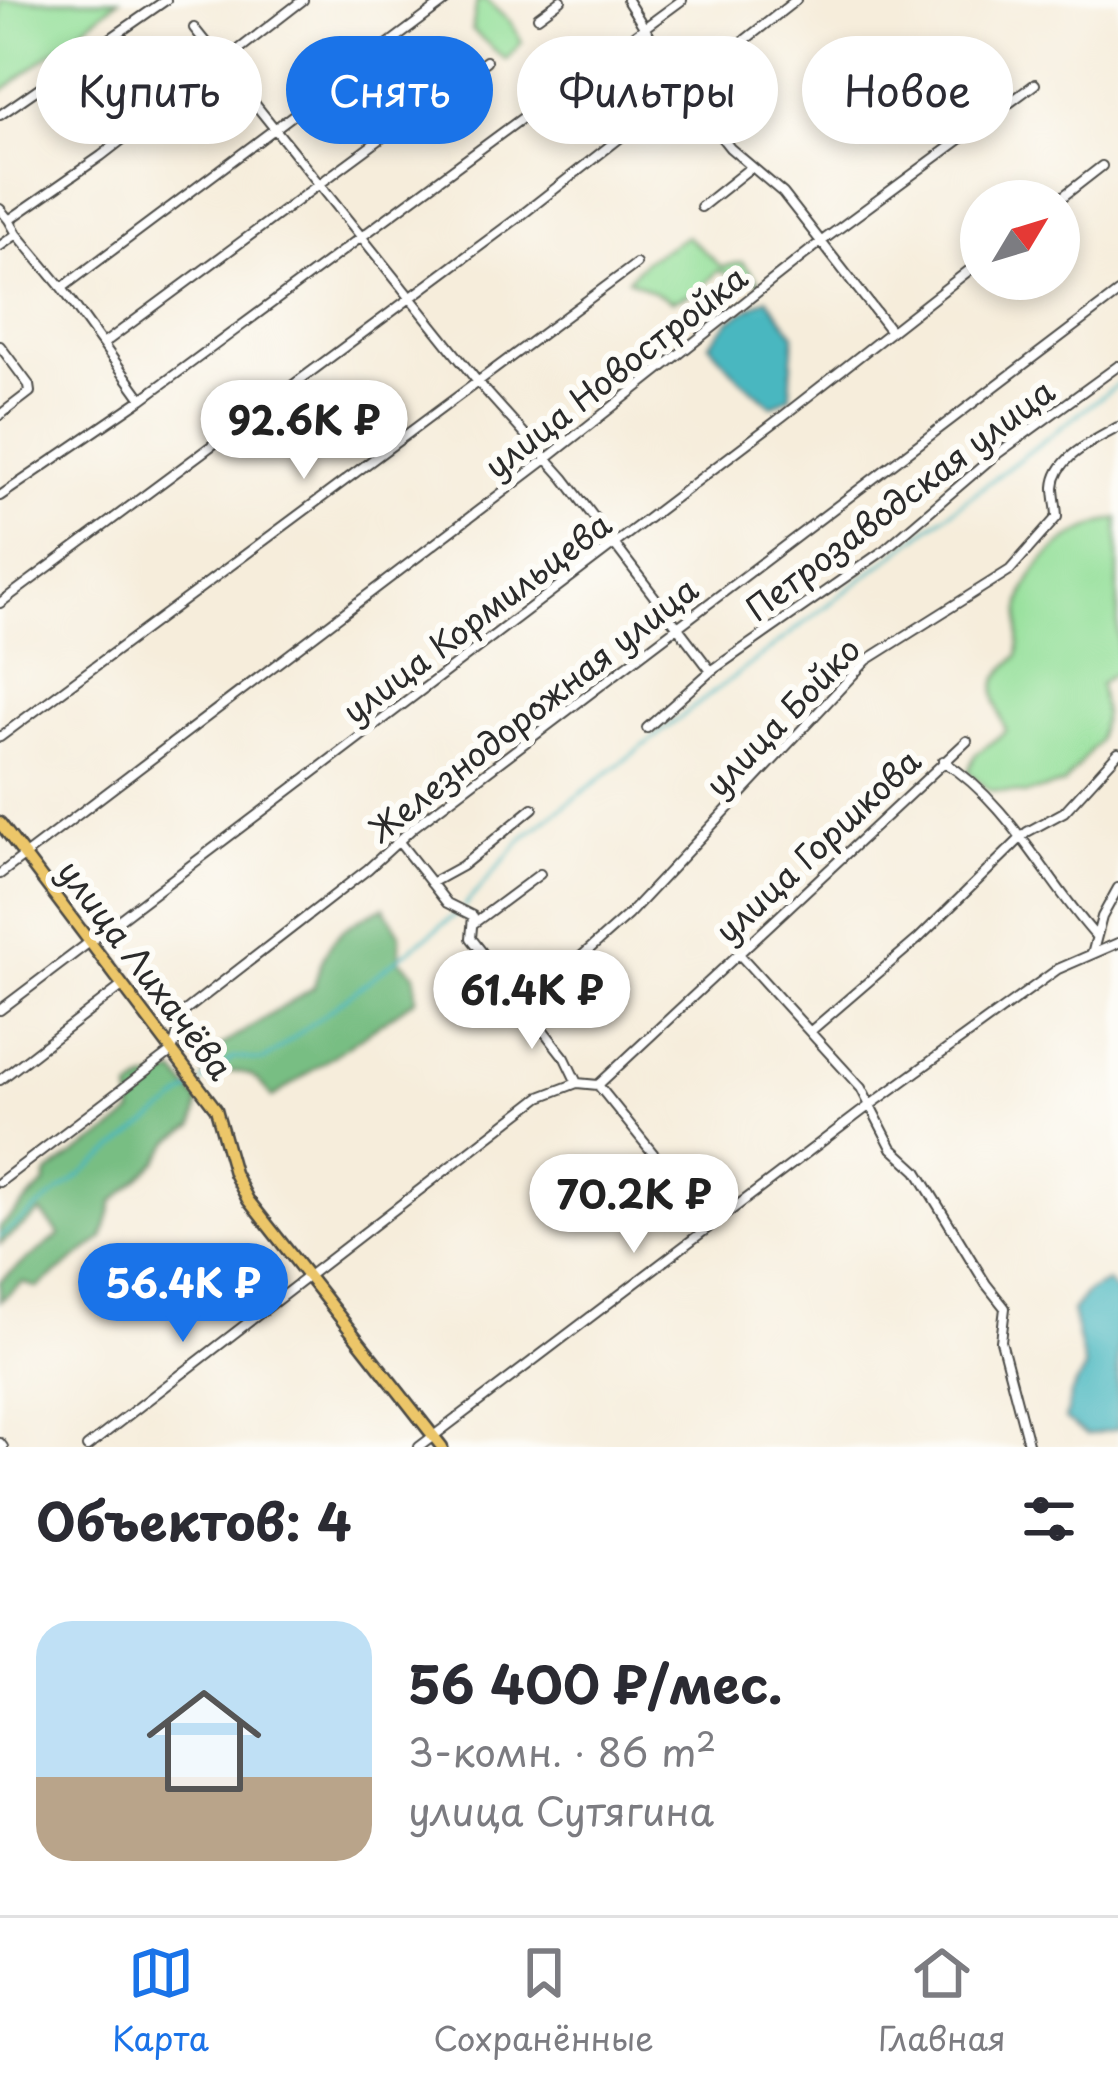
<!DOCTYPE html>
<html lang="ru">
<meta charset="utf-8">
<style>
:root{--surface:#fff;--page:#f2f2f3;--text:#2b2b33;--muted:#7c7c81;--line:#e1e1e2;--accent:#1a73e8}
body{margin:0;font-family:"Playpen Sans",sans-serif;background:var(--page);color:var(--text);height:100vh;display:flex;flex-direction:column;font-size:45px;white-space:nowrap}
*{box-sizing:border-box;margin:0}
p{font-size:39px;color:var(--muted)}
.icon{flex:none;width:66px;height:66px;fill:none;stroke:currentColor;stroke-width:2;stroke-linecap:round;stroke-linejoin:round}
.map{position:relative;height:1447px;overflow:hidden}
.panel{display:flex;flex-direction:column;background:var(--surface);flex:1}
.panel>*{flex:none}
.banner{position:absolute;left:36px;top:36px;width:1047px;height:108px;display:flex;gap:24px}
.needle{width:78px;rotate:52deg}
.controls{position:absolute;left:960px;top:180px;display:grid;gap:24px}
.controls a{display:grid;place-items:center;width:120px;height:120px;border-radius:50%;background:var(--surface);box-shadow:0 6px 18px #0003;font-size:60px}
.price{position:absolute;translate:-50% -102px;padding:0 27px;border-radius:42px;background:#fff;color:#222;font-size:39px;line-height:78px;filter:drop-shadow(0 3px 6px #0008)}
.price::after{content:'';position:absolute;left:50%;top:72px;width:36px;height:27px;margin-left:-18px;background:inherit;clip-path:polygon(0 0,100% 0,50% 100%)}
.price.active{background:var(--accent);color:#fff}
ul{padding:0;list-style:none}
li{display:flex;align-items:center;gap:36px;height:300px;padding:0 36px}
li+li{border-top:3px solid var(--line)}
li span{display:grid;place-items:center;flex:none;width:336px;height:240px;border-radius:36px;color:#555}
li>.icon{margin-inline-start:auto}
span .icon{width:144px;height:144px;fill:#fffc;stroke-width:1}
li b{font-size:51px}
h2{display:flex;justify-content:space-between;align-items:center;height:144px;padding:0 36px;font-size:51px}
.chip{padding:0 42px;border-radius:54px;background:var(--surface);box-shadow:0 6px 18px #0003;font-size:42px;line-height:108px}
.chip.active{background:var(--accent);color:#fff}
.tab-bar{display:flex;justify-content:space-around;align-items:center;height:168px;border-top:3px solid var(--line);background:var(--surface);font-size:33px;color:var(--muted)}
.tab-bar a{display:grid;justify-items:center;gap:6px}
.tab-bar .active{color:var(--accent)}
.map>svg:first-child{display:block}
</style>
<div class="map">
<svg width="1118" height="1447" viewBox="0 0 1118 1447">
<rect width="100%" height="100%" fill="#fdfcf7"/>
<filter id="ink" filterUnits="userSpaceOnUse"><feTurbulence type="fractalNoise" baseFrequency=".00833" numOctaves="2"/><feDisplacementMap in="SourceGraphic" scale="24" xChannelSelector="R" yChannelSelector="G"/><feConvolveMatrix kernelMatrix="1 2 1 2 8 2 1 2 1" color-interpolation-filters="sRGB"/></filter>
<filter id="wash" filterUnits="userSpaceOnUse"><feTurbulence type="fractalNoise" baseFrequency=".004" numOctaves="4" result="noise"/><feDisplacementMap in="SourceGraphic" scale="48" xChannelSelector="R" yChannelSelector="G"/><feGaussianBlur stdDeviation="2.7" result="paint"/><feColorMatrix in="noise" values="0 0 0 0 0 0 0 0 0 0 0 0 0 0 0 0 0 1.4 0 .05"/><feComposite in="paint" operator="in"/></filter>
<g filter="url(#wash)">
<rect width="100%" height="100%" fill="#f6eddb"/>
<!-- green -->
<path fill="#96e09b" stroke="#608663" stroke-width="3" d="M0 0H119L0 93Z
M477 0H486L512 24 522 42 506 60 472 30Z
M687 236 722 267 742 262 761 283 718 271 697 292 672 301 628 279 646 260Z
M1118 518V670L1100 684 1104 715 1098 741 1064 784 1024 794 989 790 968 771 975 755 1006 731C992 692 985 685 1018 656 1021 638 1017 616 1022 600 1036 554 1074 530 1118 518Z"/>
<!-- forest -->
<path fill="#78be83" stroke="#527457" stroke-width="3" d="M384 907 400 934 399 960 415 974 416 999 272 1098C249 1065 241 1071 204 1075L215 1050 314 987C325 940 340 926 384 907Z
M176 1073 199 1102 194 1126 172 1140 158 1161 113 1202 103 1238 37 1288 23 1282 0 1301V1281L60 1235 41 1212 0 1244V1227L46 1183V1176C72 1151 107 1139 133 1113L130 1091 145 1081Z"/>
<!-- water -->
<path fill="#48b7c0" stroke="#3a7176" stroke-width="3" d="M767 298 794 334 790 396 772 406 740 379 709 344 730 320Z
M1107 1282 1118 1294V1429L1087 1435 1065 1419 1071 1394 1085 1369 1072 1311 1087 1292Z"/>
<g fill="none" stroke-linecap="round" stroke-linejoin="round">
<!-- stream -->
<path stroke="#48b7c0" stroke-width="3" d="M464 906 525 836 1118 384
M202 1082 234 1057 263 1061 458 913
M0 1237 194 1088"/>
</g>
</g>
<g filter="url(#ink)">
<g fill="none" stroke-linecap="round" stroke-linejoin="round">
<defs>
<path id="minor" d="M627 0 682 88 730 148 783 193 890 330
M538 17 561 0
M194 28 477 381 564 478 711 671
M0 115 166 0
M1057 201 1102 166
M701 207 750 168
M0 209 9 220
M17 234 62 288 142 399
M0 246 17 234 9 220 101 156 303 0
M62 288 447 0
M103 344 486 61
M0 346 29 385 30 392 0 415
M0 496 142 399 682 0
M0 603 519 217 796 0
M647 728 711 671 883 551 993 457 1118 366
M0 737 636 264
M943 761C1009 802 1044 878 1095 935
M399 842 447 903 473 916 471 938 565 1058 577 1083 598 1085 711 1225
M0 874 545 460 822 241 1035 84
M431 883 462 866 533 808
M474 923 540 874
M1093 951 1102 917 1118 888
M739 954 861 1088 892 1148 917 1171 986 1284 1005 1308 1001 1341 1029 1447
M524 1007 628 915 867 660 1010 570 1057 517C1057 508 1054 497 1054 487 1056 456 1095 441 1118 427
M0 1010 783 416 981 261
M812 1030 918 939 1027 832 1064 812 1118 753
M0 1080 122 986
M598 1085 967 741
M0 1182 172 1051 185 1011 368 869 414 827 1118 293
M0 1443 3 1447
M87 1447 540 1097 577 1083
M419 1447 862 1111 1058 969 1118 943"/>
<path id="major" d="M0 823 216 1109 234 1173 248 1200 442 1447"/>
</defs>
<!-- minor casing -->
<use href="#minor" stroke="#494845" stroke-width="12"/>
<!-- major casing -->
<use href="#major" stroke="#494845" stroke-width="15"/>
<!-- minor -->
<use href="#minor" stroke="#fff" stroke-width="8"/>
<!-- major -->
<use href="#major" stroke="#ecc669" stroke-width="10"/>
</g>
</g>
<g text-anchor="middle" stroke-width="12" stroke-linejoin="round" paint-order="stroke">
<!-- street labels -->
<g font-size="33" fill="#2b2b2b" stroke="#fdfcf7">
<text transform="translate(616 372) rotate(-38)" y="12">улица Новостройка</text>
<text transform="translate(900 500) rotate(-37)" y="12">Петрозаводская улица</text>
<text transform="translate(477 618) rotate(-37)" y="12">улица Кормильцева</text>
<text transform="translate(533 710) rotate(-38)" y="12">Железнодорожная улица</text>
<text transform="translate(783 717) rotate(-46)" y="12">улица Бойко</text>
<text transform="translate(818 846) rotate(-43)" y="12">улица Горшкова</text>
<text transform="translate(145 970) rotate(53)" y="12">улица Лихачёва</text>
</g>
</g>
</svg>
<div class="controls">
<a><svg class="needle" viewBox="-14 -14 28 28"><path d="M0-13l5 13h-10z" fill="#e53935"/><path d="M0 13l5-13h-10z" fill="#7c7c81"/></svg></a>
</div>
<b class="price" style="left:304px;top:482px">92.6K ₽</b>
<b class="price" style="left:532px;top:1052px">61.4K ₽</b>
<b class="price" style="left:634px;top:1256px">70.2K ₽</b>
<b class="price active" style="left:183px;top:1345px">56.4K ₽</b>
<div class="banner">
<a class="chip">Купить</a>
<a class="chip active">Снять</a>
<a class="chip">Фильтры</a>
<a class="chip">Новое</a>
</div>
</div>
<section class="panel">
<h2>Объектов: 4<svg class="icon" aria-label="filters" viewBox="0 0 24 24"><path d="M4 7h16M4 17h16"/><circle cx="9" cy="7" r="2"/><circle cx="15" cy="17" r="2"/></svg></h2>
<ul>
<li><span style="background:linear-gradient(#bfe0f5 65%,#b9a48a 0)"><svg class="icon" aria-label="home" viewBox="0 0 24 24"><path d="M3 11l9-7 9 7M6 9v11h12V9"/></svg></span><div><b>56 400 ₽/мес.</b><p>3-комн. · 86 m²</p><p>улица Сутягина</p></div></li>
</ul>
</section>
<nav class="tab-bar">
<a class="active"><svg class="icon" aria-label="map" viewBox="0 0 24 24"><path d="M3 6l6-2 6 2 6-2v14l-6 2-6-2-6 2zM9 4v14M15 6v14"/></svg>Карта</a>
<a><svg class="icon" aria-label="saved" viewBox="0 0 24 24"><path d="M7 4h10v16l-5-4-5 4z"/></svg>Сохранённые</a>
<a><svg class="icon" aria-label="home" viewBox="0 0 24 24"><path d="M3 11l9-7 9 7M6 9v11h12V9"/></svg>Главная</a>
</nav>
